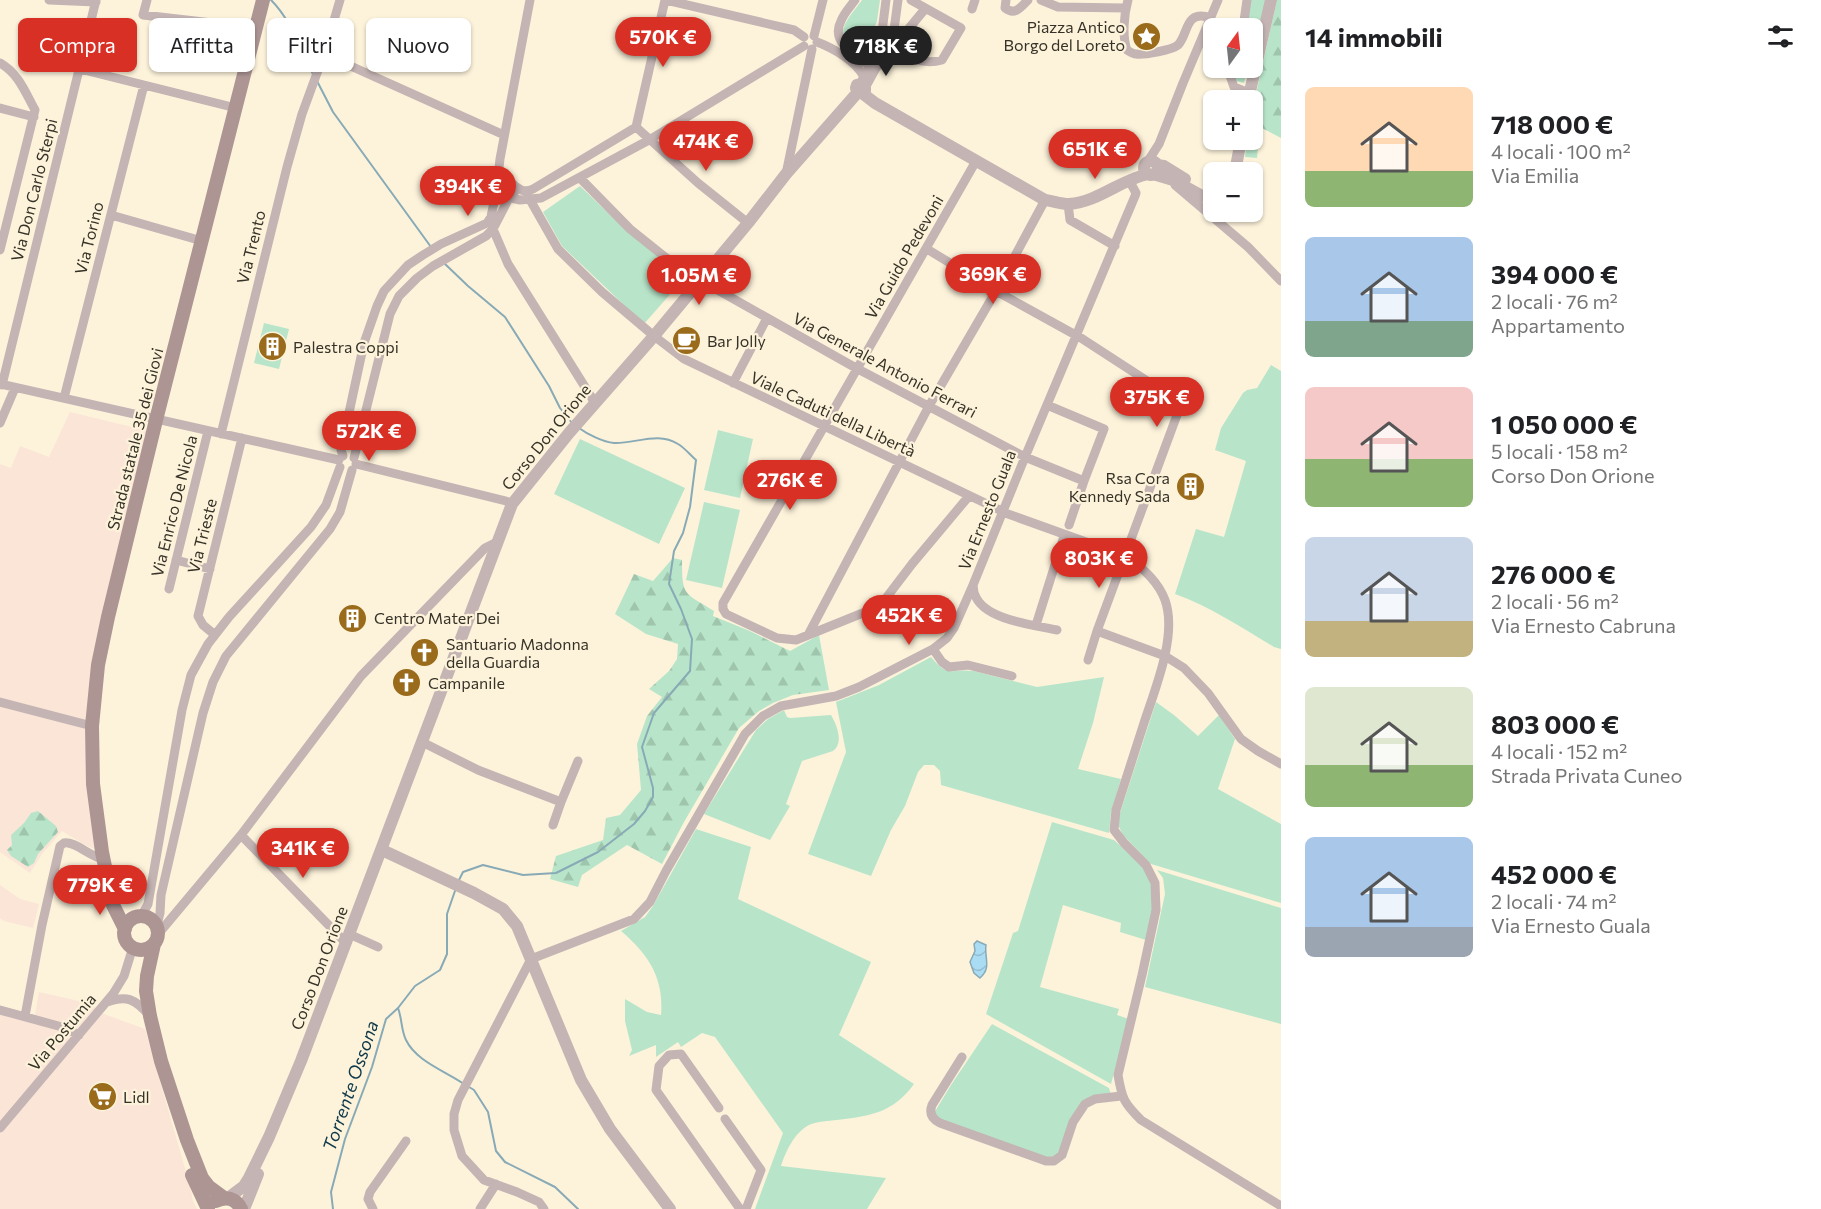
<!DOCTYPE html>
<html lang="it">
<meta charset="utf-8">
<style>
:root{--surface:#fff;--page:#f2f2f2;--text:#202124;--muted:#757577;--accent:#d93025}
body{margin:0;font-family:Commissioner,sans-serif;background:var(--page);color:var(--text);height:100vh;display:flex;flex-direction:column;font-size:22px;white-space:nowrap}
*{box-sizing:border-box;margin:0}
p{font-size:20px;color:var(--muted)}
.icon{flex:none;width:33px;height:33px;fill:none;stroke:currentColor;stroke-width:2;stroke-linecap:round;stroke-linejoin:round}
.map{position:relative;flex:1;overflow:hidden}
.drawer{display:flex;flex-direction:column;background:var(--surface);width:540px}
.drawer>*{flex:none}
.banner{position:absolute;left:18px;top:18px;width:570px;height:54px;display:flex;gap:12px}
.needle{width:39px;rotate:15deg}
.controls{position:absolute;left:1203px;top:18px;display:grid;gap:12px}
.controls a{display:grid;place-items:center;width:60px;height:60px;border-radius:9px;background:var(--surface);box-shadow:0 2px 4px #0004;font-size:30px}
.price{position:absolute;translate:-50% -51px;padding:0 14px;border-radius:21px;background:var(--accent);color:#fff;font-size:20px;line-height:39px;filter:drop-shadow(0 2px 3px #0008)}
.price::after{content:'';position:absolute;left:50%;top:36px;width:18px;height:14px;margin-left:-9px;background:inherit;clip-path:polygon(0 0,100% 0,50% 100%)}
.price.current{background:#222;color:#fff}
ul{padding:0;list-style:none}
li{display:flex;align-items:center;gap:18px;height:150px;padding:0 24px}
li span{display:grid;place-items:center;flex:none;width:168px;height:120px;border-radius:9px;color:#555}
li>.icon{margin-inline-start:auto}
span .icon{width:72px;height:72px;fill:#fffc;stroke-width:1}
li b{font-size:26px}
h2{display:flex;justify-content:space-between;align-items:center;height:72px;padding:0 24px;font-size:26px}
.pill{padding:0 21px;border-radius:9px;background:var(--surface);box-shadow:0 2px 4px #0004;font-size:21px;line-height:54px}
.pill.current{background:var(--accent);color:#fff}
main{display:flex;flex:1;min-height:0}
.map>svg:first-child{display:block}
</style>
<main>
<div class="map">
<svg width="1281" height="1209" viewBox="0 0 1281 1209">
<defs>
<pattern id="forest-firs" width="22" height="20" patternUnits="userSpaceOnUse" patternTransform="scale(1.5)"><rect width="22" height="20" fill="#b8e5c9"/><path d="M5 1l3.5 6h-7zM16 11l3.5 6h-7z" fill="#9fc5ad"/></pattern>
<pattern id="water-waves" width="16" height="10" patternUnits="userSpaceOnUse" patternTransform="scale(1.5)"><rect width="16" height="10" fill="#aaddf4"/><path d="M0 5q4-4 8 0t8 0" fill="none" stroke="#93bed1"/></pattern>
</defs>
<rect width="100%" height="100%" fill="#fdf3db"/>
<!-- industrial -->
<path fill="#fbe5d7" d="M70 412 153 432 95 695 102 852 85 845 62 831 42 854 30 873 0 852V464L11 468 20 446 49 457Z
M0 885 20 899 39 904 33 928 4 921 0 918Z
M39 992 88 1003 104 1014 145 1029 190 1186 193 1201 197 1209H0V1006L35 1015Z"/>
<!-- green -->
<path fill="#b8e5c9" d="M862 0H880L877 21 864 54C859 49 849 45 845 39 837 28 856 9 862 0Z
M1251 0H1266L1253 51 1252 28H1246Z
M1233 68H1248L1244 83 1236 81 1231 72Z
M580 186 628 232 686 276 644 324 562 246 543 212Z
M264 323 289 329 279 369 254 363Z
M1271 365 1281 371V649L1274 647C1242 628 1211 607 1175 594L1196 529 1224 537 1246 461 1215 450 1221 428 1243 393 1247 390 1257 388Z
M718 430 753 439 740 498 704 490Z
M580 439 685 488 659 544 554 494Z
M704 502 740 510 722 588 686 580Z
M931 657C949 679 951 668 974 671L1037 687 1104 677 1093 723 1078 769 1121 779 1111 813 1109 833 941 785 940 771 934 765H924L918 772 905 806 891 830 871 876 808 854 846 752 836 702 879 685Z
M1156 702 1174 715 1198 736 1219 715 1235 739 1218 789 1281 824V903L1151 864 1123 835 1118 825 1119 816Z
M784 710 787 717 790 718 831 715C837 725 844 743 833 751L802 761 786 804 790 806 770 840 704 814 756 730 768 719Z
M1052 822 1114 840 1143 866 1153 884 1154 905 1146 940 1120 932 1121 923 1063 905 1040 987 1119 1009 1117 1015 1129 1019 1111 1084 986 1014 1013 933 1018 931Z
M696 829 751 847 738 899 871 962 839 1035 914 1084C893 1113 870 1116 837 1120 828 1121 818 1121 809 1125 794 1133 786 1151 781 1166L886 1178 867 1209H755L783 1133 715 1037 702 1033 681 1047 678 1042 656 1057V1045L629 1056 632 1050 625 1021V999L647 1012 661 1015C664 978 649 955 621 931L645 917 653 906Z
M1157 870 1281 908V1024L1145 987 1165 894 1163 878Z
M992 1024 1109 1088 1111 1095 1089 1097 1061 1152 1052 1159 943 1122 934 1113 951 1085Z"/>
<!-- forest -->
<path fill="url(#forest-firs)" d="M1277 0H1281V138L1260 127 1257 158 1245 157 1247 140H1252L1253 107Z
M673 558 682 560C682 597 684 592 714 611L713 616 750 631 790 651 819 635 829 690 793 695 773 703 759 711 739 728 684 822 662 864 627 845 582 875 578 887 550 879 556 856 603 840 606 818 620 815 641 790 637 744 647 716 662 697 649 689 669 671 677 659 678 644 646 634 615 614 634 574 653 581Z
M38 811 56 826 58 832 38 854 34 863 28 867 11 856 7 850 12 845 11 835 24 823 31 813Z"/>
<!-- water -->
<path fill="url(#water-waves)" stroke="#88aab6" stroke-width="1.5" d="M977 941 986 945C984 957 992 968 980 978L974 973 970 962 975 951 974 944Z"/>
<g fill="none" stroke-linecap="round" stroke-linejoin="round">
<!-- stream -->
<path stroke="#88aab6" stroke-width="2" d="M271 0C292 21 299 48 313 74
M317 81 333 112 431 247
M444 263 468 286 505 317 549 386 560 408 572 423
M459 880 463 872 483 865 523 875 556 873 598 852 634 824 645 811 653 797V788L642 747 654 713 690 671 692 639 681 609 669 584 674 551 683 533 690 507 696 460C690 455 685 448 678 444 658 431 635 444 614 443 603 442 587 434 579 428
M398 1008C402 1018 401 1030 406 1040 416 1061 445 1071 464 1084
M469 1087 474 1090 488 1112 496 1151 505 1162 555 1187 578 1209
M333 1209 331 1192 345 1139 372 1067 386 1019 398 1008 415 986 440 970 447 954V914L456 888"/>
<!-- minor -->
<path stroke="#c4b4b3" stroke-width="9" d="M49 0 96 2
M147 0 143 15 256 28
M665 0 636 127 698 183 748 223
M666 0 794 30 804 37
M855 0C850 7 844 13 841 21 830 42 855 56 870 66
M1006 0 1005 8C1015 16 1021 7 1028 0
M1041 0 1058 7 1125 8
M1128 0C1124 14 1122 37 1127 50 1130 52 1134 54 1136 54 1145 55 1172 50 1178 45 1189 34 1184 9 1211 18
M972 9 975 0
M1243 28 1247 0
M814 36 823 0
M817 42C833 48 856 61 864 77
M892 45 898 0
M892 51C908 58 924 65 942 60L961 28 911 0
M324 54 504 135
M0 63C19 74 25 92 35 110L0 250
M1231 68 1229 73 1234 87 1249 93
M80 69 236 108
M860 84 880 48 886 0
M865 88 876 68 925 9
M0 108 34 117
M1148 161 1159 144 1183 83 1218 0
M786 174 812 49
M580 178 630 229 665 257 700 280 856 368 1025 457 1084 481
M497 185 500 159 530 0
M1175 185 1248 247 1281 281
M515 186C521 190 525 193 533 189L636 127
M511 198 514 195 515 186C507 176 498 180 496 192L497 195 504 200 511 198 520 200 541 198 649 140 804 46
M529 198 558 249 602 292 654 336 684 359 1008 514 1125 556C1142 567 1158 581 1165 600 1178 636 1154 691 1143 726 1134 754 1125 782 1116 810L1114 830 1124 843 1146 865 1155 883 1156 910 1142 975 1118 1075C1122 1099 1124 1103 1141 1120L1281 1206
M1068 204 1070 220 1115 246
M111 215 202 241
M493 229 508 264 595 403
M927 249 996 291 1081 338 1158 388 1173 402 1177 415 1097 631
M733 383 767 318
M0 384 339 460
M2 385 96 0
M64 398 144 85
M1047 405 1104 429 1084 481 1069 525
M0 423 15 388
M221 434 287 167 302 114 324 54 340 0
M343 456 341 450 364 343 377 306 384 291 408 265 423 255 441 244 487 223 491 217 496 192
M354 458 390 314 399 296 417 278 433 266 486 236 493 229 508 200
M356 464 506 501 512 504
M969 496 912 564 880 606 796 640 777 638 726 614 723 609V603L976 161
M176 560 210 569
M973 585C974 589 973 592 975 595 984 620 1034 625 1057 630
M169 589 208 431
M1036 625 1064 536
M215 635 203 625 198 616 242 438
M808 635 929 406 996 291 1045 200
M933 649 942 662 949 667 968 665 1012 676
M1088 660 1097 631 1165 656 1184 668 1208 693 1241 739 1258 751 1281 764
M0 702 92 726
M422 742 478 770 561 802
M553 825 561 802 578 761
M241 835 346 943
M142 915 148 904 182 710 191 675 208 644 229 617 311 527 326 505 340 467
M157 925 160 913 161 895 203 713 213 682 226 656 330 529 340 512 352 470
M159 933 241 835 361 676 485 548 497 542
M349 934 378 947
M107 1002C127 995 135 999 149 1015
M0 1010 62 1027 79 1035
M25 1016 42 925 60 846 64 843C75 841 89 856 103 859
M962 1057 932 1105C929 1113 932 1119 940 1123L1046 1161H1054L1062 1155 1073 1122 1085 1104 1095 1099 1121 1096
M719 1108 681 1054 669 1055 659 1066 656 1090 740 1209
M725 1119 761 1170 746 1209
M0 1128 113 994 124 976 133 947
M373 1209 368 1199 370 1192 406 1141
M480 1209 496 1184
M544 1209 539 1202 517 1192 484 1180 462 1156 454 1130V1114L458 1100 531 959 634 919 650 902 666 871 745 734 763 716 781 706 836 696 859 687 933 649 947 638 954 628 973 585 1025 457 1135 196 1136 193 1129 180"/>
<!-- tertiary -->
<path stroke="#c4b4b3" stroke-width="12" d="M862 93 875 103 1045 200C1053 201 1061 204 1069 204 1098 202 1120 180 1148 174
M1248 100 1271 0
M1144 168a7 7 0 1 1 14 0a7 7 0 1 1-14 0Z
M1157 165 1164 166 1185 179
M1235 172 1241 140
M1153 174 1173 180 1202 196 1214 197
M382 850 474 893 503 909 517 926 581 1080 610 1129 670 1209
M228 1198 244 1186 249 1178 269 1137 301 1061 512 504 569 433 654 336 748 223 786 174 858 92 862 93 865 91V88L863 84 857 85 856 88 858 92
M244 1209 258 1174"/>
<!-- secondary -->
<path stroke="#ad9594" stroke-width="14" d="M124 933a17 17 0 1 1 34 0a17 17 0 1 1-34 0Z
M125 929 113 905 102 852 93 784 92 726 98 665 108 617 156 420 263 0
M154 944 147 976 146 991 150 1016 161 1061 187 1140 202 1178 209 1187 224 1198
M192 1175 208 1209
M216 1201C226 1196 236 1198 241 1209"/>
</g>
<!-- icons -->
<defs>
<symbol id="sight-disc" viewBox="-11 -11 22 22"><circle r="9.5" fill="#996b1a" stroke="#fdf3db"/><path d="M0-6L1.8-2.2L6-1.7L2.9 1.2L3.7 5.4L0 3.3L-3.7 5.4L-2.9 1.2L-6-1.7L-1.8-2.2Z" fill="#fff"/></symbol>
<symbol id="cafe-disc" viewBox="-11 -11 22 22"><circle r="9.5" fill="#996b1a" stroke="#fdf3db"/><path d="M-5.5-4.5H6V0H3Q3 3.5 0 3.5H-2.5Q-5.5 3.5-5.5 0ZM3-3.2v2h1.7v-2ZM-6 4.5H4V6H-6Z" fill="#fff"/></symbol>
<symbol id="building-disc" viewBox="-11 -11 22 22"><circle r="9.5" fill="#996b1a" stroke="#fdf3db"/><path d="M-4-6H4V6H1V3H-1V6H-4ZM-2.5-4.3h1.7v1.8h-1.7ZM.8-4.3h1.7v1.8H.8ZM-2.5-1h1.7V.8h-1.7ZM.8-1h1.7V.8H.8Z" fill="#fff"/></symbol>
<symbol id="church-disc" viewBox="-11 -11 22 22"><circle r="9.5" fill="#996b1a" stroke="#fdf3db"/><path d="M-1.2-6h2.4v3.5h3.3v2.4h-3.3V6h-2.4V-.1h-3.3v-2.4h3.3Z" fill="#fff"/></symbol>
<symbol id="supermarket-disc" viewBox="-11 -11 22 22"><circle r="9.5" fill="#996b1a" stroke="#fdf3db"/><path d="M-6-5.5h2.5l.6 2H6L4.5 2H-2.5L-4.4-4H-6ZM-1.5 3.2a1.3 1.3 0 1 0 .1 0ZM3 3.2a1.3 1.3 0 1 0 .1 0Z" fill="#fff"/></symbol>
</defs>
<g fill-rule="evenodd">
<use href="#sight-disc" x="1130" y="20" width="33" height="33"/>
<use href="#cafe-disc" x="670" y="324" width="33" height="33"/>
<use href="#building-disc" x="256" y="330" width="33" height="33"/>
<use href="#building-disc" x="1174" y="470" width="33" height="33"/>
<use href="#building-disc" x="336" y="602" width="33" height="33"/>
<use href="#church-disc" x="408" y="636" width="33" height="33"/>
<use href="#church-disc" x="390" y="666" width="33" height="33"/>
<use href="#supermarket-disc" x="86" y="1080" width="33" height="33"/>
</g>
<g text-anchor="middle" stroke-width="4.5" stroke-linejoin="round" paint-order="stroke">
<!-- poi labels -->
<g font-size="16" fill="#373227" stroke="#fdf3db" text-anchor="start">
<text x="1125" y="33" text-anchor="end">Piazza Antico<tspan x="1125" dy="18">Borgo del Loreto</tspan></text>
<text x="707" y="347">Bar Jolly</text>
<text x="293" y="353">Palestra Coppi</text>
<text x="1170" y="484" text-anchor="end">Rsa Cora<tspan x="1170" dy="18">Kennedy Sada</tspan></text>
<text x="374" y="624">Centro Mater Dei</text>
<text x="446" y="650">Santuario Madonna<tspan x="446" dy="18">della Guardia</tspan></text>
<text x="428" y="689">Campanile</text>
<text x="123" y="1103">Lidl</text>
</g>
<!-- street labels -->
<g font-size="16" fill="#373227" stroke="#fdf3db">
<text transform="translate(34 190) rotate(-76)" y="6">Via Don Carlo Sterpi</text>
<text transform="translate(89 238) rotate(-76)" y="6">Via Torino</text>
<text transform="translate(251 247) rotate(-76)" y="6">Via Trento</text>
<text transform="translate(904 257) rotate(-60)" y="6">Via Guido Pedevoni</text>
<text transform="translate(885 365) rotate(28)" y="6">Via Generale Antonio Ferrari</text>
<text transform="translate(833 414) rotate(25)" y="6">Viale Caduti della Libertà</text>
<text transform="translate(546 437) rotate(-51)" y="6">Corso Don Orione</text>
<text transform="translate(135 439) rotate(-76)" y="6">Strada statale 35 dei Giovi</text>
<text transform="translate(174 506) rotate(-76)" y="6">Via Enrico De Nicola</text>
<text transform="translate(987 510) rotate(-68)" y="6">Via Ernesto Guala</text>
<text transform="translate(202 536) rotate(-76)" y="6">Via Trieste</text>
<text transform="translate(319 968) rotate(-69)" y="6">Corso Don Orione</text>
<text transform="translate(62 1032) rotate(-50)" y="6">Via Postumia</text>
</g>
<!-- water labels -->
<g font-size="18" font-style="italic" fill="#0e394a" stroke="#fdf3db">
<text transform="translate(351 1086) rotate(-71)" y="6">Torrente Ossona</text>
</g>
</g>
</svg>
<div class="controls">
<a><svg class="needle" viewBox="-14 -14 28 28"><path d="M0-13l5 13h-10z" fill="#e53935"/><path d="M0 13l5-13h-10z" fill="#757577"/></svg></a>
<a>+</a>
<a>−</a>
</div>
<b class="price" style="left:663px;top:68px">570K €</b>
<b class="price current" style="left:886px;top:77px">718K €</b>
<b class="price" style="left:706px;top:172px">474K €</b>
<b class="price" style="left:1095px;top:180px">651K €</b>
<b class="price" style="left:468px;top:217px">394K €</b>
<b class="price" style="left:993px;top:305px">369K €</b>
<b class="price" style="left:699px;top:306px">1.05M €</b>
<b class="price" style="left:1157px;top:428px">375K €</b>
<b class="price" style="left:369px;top:462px">572K €</b>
<b class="price" style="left:790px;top:511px">276K €</b>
<b class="price" style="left:1099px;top:589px">803K €</b>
<b class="price" style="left:909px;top:646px">452K €</b>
<b class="price" style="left:303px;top:879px">341K €</b>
<b class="price" style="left:100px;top:916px">779K €</b>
<div class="banner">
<a class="pill current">Compra</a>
<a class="pill">Affitta</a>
<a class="pill">Filtri</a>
<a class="pill">Nuovo</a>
</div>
</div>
<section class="drawer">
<h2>14 immobili<svg class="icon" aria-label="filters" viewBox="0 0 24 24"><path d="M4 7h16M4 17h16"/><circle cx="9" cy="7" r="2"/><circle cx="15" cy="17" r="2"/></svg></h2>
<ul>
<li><span style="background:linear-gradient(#ffd9b3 70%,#8fb573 0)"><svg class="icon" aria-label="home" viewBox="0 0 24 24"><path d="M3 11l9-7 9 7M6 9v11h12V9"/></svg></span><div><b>718 000 €</b><p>4 locali · 100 m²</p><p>Via Emilia</p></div></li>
<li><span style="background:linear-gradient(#a9c7e8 70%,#7fa58c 0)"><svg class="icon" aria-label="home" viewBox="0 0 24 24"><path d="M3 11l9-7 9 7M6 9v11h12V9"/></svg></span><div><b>394 000 €</b><p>2 locali · 76 m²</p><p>Appartamento</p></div></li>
<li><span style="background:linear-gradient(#f6c9c9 60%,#8fb573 0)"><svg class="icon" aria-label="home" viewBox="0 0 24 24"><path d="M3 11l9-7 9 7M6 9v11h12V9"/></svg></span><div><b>1 050 000 €</b><p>5 locali · 158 m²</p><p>Corso Don Orione</p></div></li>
<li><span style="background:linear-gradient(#c9d6e8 70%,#c2b280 0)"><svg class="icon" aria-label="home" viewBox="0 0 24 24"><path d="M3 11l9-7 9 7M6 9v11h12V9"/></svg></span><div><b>276 000 €</b><p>2 locali · 56 m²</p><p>Via Ernesto Cabruna</p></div></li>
<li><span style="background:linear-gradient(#dfe7d0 65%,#8fb573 0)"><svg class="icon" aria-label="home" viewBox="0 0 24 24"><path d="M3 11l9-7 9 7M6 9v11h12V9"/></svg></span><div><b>803 000 €</b><p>4 locali · 152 m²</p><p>Strada Privata Cuneo</p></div></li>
<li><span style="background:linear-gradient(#a9c7e8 75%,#9aa5b1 0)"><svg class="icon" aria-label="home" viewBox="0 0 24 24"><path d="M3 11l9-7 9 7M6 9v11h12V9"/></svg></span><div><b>452 000 €</b><p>2 locali · 74 m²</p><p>Via Ernesto Guala</p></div></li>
</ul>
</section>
</main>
